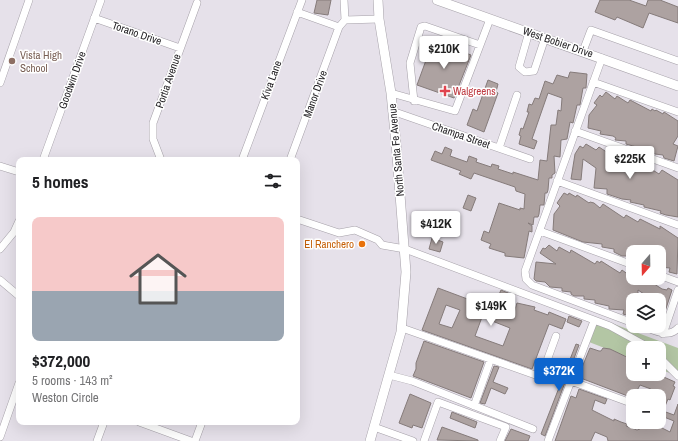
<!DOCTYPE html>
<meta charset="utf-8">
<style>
:root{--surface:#fff;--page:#f2f2f2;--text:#202124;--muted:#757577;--accent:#0d65ce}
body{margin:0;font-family:"Archivo Narrow",sans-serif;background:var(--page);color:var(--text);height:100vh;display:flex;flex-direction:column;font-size:15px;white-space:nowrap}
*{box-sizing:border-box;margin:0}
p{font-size:13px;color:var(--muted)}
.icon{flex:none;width:22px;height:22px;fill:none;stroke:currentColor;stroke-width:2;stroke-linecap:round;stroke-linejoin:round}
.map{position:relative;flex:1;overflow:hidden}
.panel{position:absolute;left:16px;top:157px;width:284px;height:268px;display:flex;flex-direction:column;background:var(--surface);border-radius:8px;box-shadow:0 4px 16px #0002}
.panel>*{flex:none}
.needle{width:26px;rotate:200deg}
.fabs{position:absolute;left:626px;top:245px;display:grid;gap:8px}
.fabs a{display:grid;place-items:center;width:40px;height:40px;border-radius:8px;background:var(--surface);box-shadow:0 4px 16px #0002;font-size:20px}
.price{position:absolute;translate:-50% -34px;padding:0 9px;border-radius:4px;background:#fff;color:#222;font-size:13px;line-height:26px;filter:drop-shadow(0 1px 2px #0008)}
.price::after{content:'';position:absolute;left:50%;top:24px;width:12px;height:9px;margin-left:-6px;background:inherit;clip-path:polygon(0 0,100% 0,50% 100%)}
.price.selected{background:var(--accent);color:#fff}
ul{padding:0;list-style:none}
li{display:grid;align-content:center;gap:8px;height:212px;padding:0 16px}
li span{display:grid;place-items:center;height:124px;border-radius:8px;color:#555}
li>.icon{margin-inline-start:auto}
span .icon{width:72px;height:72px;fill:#fffc;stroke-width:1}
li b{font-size:17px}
h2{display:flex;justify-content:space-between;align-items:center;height:48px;padding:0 16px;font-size:17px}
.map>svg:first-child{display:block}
</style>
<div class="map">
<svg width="678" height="441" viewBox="0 0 678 441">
<rect width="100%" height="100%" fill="#e6e1ea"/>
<!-- green -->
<path fill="#b3c6a4" d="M598 318 678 348V376L659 369V348H633V359L589 342Z"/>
<!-- building -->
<path fill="#ada2a1" stroke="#857b7a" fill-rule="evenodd" d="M317 0H331L328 15 314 13Z
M600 0H629L646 6 648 0H660L678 7V23L649 13 643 28 617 17 615 20 595 12Z
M433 41 471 55 454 98 417 85Z
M570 72 587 74 586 88H583L580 105H577L573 123 570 122 567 139 561 140 560 157 554 156 555 173 552 175V178H549L548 190 547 193H545L544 205H540L539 214 538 217H534L533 225 528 223 532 226V232L529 231 524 258 505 256V253L489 248 491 244 481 240 484 231 489 233 499 203 520 210V208L524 209 525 194 516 191 515 187 474 173 471 179 459 174 461 171 431 160 435 151 442 154 445 147 452 150 450 156 467 162 469 156 477 159 476 162 491 167 492 164 499 166 498 169 513 174V172L538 180 540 160 547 161 551 125H556L558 110 561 111 562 98 548 93 532 139 537 141 534 149 519 144 521 136 519 135 521 128 523 129 529 112H527L529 104 532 105 535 98 539 99 545 81 553 84 557 75 568 78Z
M488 80 498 84 496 92 498 93 484 132 467 125 473 109 477 111Z
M606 92 615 99 617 96 628 103 630 100 651 111 652 109 655 111 656 110 663 114 664 112 678 121V136L673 144 678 146 674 161 664 158 663 155 655 154 647 150 626 144V141L615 140 616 138 613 136 600 134 601 131 588 128 589 115 597 105 594 103 600 95 602 97Z
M586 144 596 150 599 147 611 155 614 151 625 158V156L636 161 637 160 659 174 662 170 678 180V217L666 215 660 213 661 211 644 207V205L630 202 631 200 622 199 607 194V189L594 188 596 168 583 159 581 180 571 179 575 154 580 146 583 148Z
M564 193 568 195 569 193 576 197 577 195 589 203 590 202 594 203 600 208 603 204 624 218 626 215 638 222 640 219 660 229V226L678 238 677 274 669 272 670 268 659 267V252H633V256H622L614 252V249L602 247V244L583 242 553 230 554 214 560 206 557 203Z
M468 195 476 198 471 211 463 208Z
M432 238 443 242 440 252 429 249Z
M549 245 557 251 559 247 570 253 571 250 595 264 597 261 600 263 601 261 620 273 622 270 633 278H645L662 289 667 290 668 288 672 290 660 327 659 300H653L638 290V300H633V317L623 314 624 310 609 309V306L595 303V300L584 299V296H574L571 294V292L562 291V288L550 287 545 282 536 281 534 279 536 262 556 264 540 253 543 248 545 249Z
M438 288 513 316 517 303 535 307 534 310 548 315 549 312 566 319 562 329 549 324 532 369 422 330ZM446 305 460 310 452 328 439 324ZM482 317 510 328 503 346 475 336Z
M501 290 513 295 511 302 498 297Z
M569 316 582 321 579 327 567 322Z
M424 341 484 362 471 398 413 376 416 369V363Z
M576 344 579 345 545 436 541 434Z
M590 348 599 351H601L603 348 610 349 633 360V374H657L675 382 673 386 675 387 670 400 668 399 663 411 674 415 678 404V441H608L607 437 595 432 591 441H555L571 396 576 398 579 389 607 399 605 404 595 400 592 410 614 421V419L621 422 627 424 626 426 637 430 640 429 641 422H659V396H651V389L640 385 633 398 578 377ZM664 417 674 421 670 432 660 427Z
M494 366 499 367 493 382 508 388 505 394 491 388 485 404 480 403Z
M410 394 431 403 422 428 413 425 412 428 399 423Z
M452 412 477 422 475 428 450 418Z
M442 427 478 440V441L437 440Z
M511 429 530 436 528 441H505Z"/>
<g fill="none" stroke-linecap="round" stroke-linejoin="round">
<defs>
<path id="minor" d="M344 0 345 20 379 19
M297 12 339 27 345 20
M94 18 180 48
M529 32 519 67 525 72 534 71 545 38
M583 51 591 30 678 61
M602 58 525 271 526 279 532 285 633 323
M593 82 678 112
M0 83 29 0
M391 93 455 111 490 19
M414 101 410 63 421 27 425 26 480 45
M392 111 530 159
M575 131 678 168
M499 148 517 95
M43 160 101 0
M161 160 153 139V123L197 3
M242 160 302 0
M290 160 339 27
M0 166 19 172
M557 181 678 225
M297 219 339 233 355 230 378 240 382 245 405 249 610 326 650 348
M540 231 633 265
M0 249 14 232 19 221
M659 275 678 282
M0 280 19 296
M642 326C654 330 668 339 678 328
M402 328 541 377 556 336
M663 334 678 290
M659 357 678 376
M389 375 412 381 533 429
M571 381 631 403
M474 406 489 364
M139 422 191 441
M374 427 413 441
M0 437 19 383
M97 441 104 422
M195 441 202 422
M424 441 438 402 506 427 500 441
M548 441 594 321"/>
<path id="major" d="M437 0 678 86
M370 441 401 332 406 272 396 143 391 93 379 19 378 0"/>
</defs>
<!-- minor casing -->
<use href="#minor" stroke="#a6a1a9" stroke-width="8"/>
<!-- major casing -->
<use href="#major" stroke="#a6a1a9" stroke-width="10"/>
<!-- minor -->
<use href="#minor" stroke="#fff" stroke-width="7"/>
<!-- major -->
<use href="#major" stroke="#fff" stroke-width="9"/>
</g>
<!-- markers -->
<circle fill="#8d6e63" stroke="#fff" stroke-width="1.5" cx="12" cy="61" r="4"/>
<path fill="#e0444e" stroke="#fff" stroke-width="1.5" d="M443 85h4v4h4v4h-4v4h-4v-4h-4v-4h4z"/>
<circle fill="#e8710a" stroke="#fff" stroke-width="1.5" cx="362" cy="244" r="4"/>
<g text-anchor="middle" stroke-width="3" stroke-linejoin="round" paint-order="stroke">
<!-- street labels -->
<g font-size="11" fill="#1f1d20" stroke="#fff">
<text transform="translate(137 33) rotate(19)" y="4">Torano Drive</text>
<text transform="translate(558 42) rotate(19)" y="4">West Bobier Drive</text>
<text transform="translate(72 80) rotate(-70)" y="4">Goodwin Drive</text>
<text transform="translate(271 80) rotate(-70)" y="4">Kiva Lane</text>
<text transform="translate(168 81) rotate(-71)" y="4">Portia Avenue</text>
<text transform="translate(315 94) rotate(-70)" y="4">Manor Drive</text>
<text transform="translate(461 135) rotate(19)" y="4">Champa Street</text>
<text transform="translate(396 150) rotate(-95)" y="4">North Santa Fe Avenue</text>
</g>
<!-- education labels -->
<g font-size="11" fill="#785e54" stroke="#fff" text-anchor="start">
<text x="20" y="59">Vista High<tspan x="20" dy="13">School</tspan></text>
</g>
<!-- health labels -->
<g font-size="11" fill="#be3a42" stroke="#fff" text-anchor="start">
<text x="453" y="95">Walgreens</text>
</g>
<!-- food labels -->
<g font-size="11" fill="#c56008" stroke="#fff" text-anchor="end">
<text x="354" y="248">El Ranchero</text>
</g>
</g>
</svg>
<div class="fabs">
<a><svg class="needle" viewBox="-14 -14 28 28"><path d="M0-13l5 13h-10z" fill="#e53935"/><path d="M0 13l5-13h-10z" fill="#757577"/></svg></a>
<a><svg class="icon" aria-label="layers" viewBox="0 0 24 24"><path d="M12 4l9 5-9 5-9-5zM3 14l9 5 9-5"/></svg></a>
<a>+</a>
<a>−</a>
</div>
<b class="price" style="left:444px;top:70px">$210K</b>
<b class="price" style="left:630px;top:180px">$225K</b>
<b class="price" style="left:436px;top:245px">$412K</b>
<b class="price" style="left:491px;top:327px">$149K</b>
<b class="price selected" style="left:559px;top:392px">$372K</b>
<section class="panel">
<h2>5 homes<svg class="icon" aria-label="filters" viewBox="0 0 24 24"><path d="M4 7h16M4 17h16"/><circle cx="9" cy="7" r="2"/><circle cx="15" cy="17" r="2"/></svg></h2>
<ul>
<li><span style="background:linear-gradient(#f6c9c9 60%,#9aa5b1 0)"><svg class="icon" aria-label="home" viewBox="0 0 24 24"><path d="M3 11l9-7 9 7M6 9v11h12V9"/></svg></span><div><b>$372,000</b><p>5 rooms · 143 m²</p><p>Weston Circle</p></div></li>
</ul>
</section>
</div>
